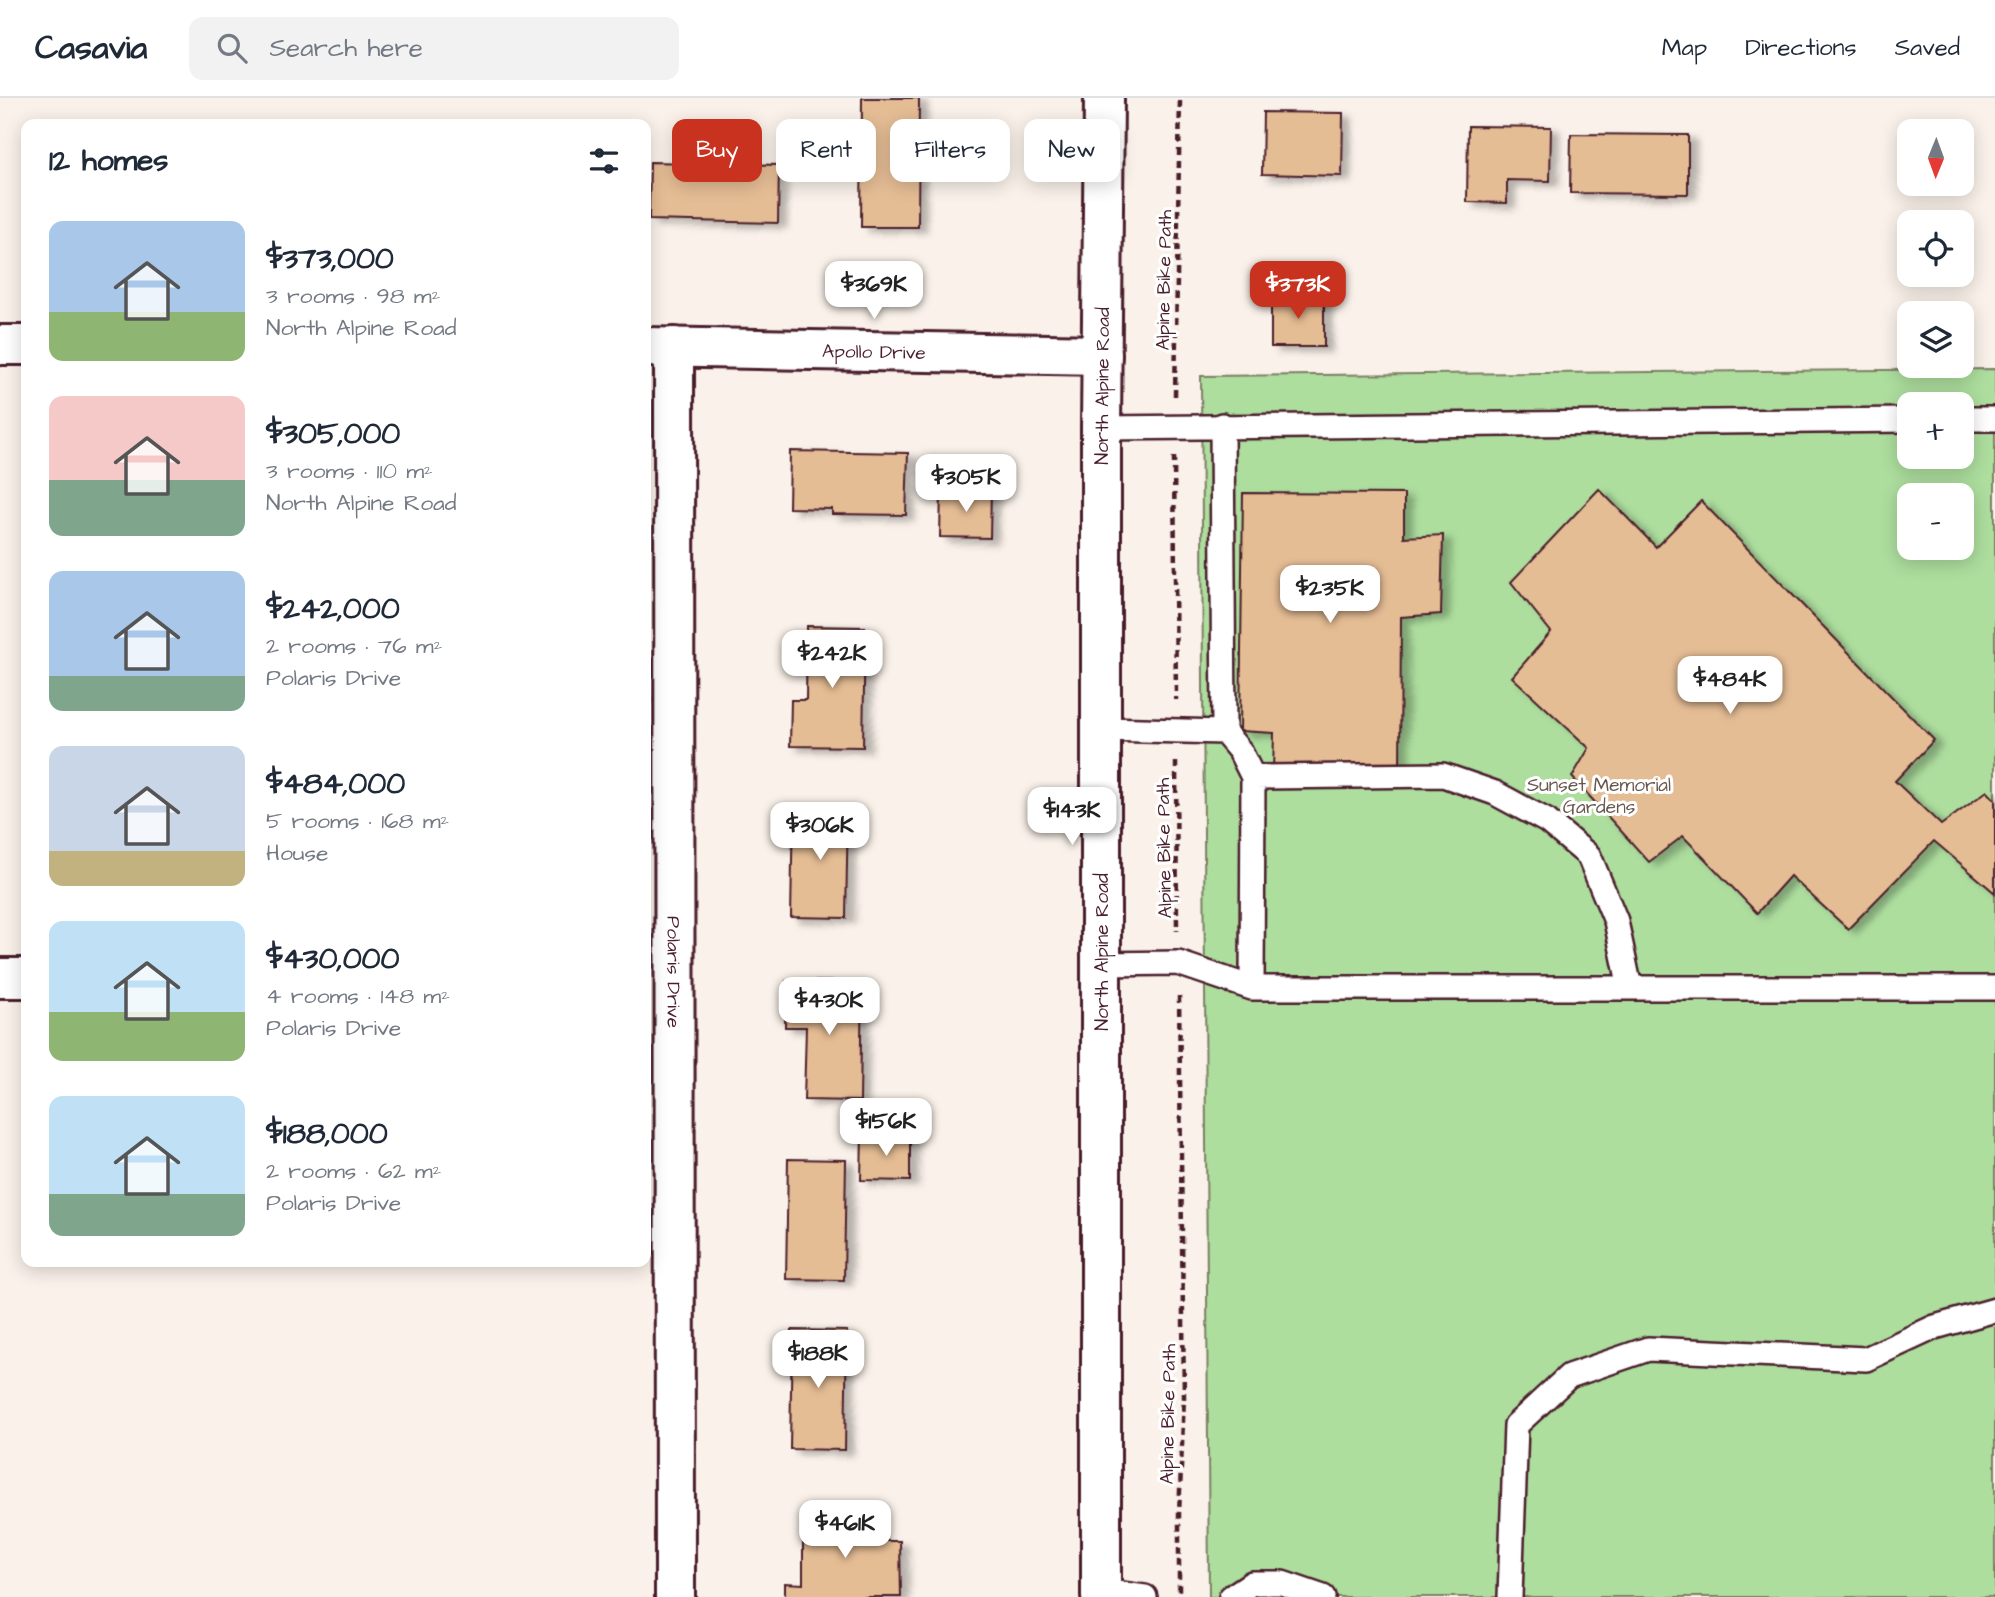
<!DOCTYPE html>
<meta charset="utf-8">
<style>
:root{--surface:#fff;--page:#f2f2f3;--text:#1f2937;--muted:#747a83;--line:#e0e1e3;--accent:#c8321e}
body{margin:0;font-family:"Architects Daughter",sans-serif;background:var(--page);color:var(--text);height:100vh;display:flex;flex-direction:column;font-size:26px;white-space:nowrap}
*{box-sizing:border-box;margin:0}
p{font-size:23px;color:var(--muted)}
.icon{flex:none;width:38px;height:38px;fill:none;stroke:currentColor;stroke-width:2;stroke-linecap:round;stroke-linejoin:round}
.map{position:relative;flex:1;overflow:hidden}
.sheet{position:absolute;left:21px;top:21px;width:630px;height:1148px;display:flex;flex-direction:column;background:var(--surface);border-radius:14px;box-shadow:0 4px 18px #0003}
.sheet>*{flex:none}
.banner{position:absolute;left:672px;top:21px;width:665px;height:63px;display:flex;gap:14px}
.needle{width:46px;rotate:181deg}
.controls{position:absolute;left:1897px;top:21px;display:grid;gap:14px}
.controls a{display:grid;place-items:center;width:77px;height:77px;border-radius:14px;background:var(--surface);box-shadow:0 4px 18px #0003;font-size:35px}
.price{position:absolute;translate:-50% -60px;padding:0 16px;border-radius:14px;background:#fff;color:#222;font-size:23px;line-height:46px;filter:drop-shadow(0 2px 4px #0008)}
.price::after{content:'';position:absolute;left:50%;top:42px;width:21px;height:16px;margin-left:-10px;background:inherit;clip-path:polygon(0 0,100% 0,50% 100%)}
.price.selected{background:var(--accent);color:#fff}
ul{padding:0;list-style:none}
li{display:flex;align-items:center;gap:21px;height:175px;padding:0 28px}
li span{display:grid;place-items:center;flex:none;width:196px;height:140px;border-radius:14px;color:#555}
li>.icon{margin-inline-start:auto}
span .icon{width:84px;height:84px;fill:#fffc;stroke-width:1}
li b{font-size:30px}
h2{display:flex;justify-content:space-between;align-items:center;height:84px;padding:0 28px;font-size:30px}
.pill{padding:0 24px;border-radius:14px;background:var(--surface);box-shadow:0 4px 18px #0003;font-size:24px;line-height:63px}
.pill.selected{background:var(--accent);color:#fff}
header{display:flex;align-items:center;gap:42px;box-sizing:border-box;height:98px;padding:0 35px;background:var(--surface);border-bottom:2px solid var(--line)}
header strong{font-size:33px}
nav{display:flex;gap:38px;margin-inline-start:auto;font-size:24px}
.search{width:490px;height:63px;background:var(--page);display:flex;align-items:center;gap:18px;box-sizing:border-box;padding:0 24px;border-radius:14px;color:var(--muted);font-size:26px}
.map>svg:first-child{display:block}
</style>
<header>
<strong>Casavia</strong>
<div class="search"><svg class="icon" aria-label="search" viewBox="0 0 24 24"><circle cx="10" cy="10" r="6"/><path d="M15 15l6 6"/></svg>Search here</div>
<nav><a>Map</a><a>Directions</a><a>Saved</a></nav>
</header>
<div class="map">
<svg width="1995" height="1499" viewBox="0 0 1995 1499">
<defs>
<filter id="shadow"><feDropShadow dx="8" dy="4.5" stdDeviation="3.5" flood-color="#0004"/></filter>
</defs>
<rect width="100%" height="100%" fill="#faf2ea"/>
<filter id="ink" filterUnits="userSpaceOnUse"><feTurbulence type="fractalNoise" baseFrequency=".0143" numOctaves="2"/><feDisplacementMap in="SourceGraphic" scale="14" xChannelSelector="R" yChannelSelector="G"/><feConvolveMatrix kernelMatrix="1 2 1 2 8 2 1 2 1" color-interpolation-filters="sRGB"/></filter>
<g filter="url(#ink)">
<!-- green -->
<path fill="#adde9e" stroke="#7c7e64" stroke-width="2" fill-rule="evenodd" d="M1995 271V1499H1209L1201 278ZM1909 306H1962V359H1909ZM1909 397H1962V450H1909Z"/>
<!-- building -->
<path fill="#e5bd95" stroke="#4a1f2b" stroke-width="2" filter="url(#shadow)" d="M862 0H919L918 129H861Z
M1263 14 1343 15 1342 78 1262 76Z
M1468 28 1551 29 1550 83 1507 82V105L1467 104Z
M1571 36 1688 37V96L1570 95Z
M650 64 779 67 778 125 649 122Z
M1324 196V249H1271V197Z
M790 353 908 355 906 417 832 416V411L789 410Z
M941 391 991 392 990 440 940 439Z
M1599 391 1656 449 1701 403 1934 642 1895 683 1941 727 1987 693 1995 702V795L1934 743 1848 831 1790 778 1757 815 1683 738 1649 764 1572 679 1589 650 1512 579 1551 534 1511 484Z
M1243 395 1404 396V439L1443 437 1441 516 1401 519 1400 675 1273 674 1274 635 1240 633Z
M807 528 865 529 863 649 790 648 791 602H806Z
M793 708 848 709 846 820 791 819Z
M786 883 862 884 860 1003 804 1002 806 929H785Z
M862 1036 910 1037V1083L861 1082Z
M788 1061 846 1062 844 1182 786 1181Z
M792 1232 847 1233 845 1352 790 1351Z
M861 1414V1443H900L901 1499H785V1485L803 1486V1415Z"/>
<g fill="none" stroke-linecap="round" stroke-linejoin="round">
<defs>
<path id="service" d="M1962 321H1995
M1222 327 1224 634 1240 653 1253 679
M1101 330 1909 322
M1102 631 1224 634
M1101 866 1178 865 1252 890H1995
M1252 890 1253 679 1443 677 1495 695 1547 723 1589 758 1616 823 1630 890
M1101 1493 1145 1499
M1231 1499 1252 1485H1282L1323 1499
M1510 1499 1516 1327 1569 1278 1648 1251 1866 1261 1935 1229 1995 1212"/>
<g id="minor">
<path d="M0 247H26"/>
<path id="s1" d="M646 249 1102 257"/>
<path id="s2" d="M674 249 675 1499"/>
<path d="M0 880H26"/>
</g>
<g id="secondary">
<path id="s3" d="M1101 1499V330L1104 0"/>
</g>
</defs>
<!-- service casing -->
<use href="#service" stroke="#4a1f2b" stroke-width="28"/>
<!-- minor casing -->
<use href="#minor" stroke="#4a1f2b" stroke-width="44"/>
<!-- secondary casing -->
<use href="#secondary" stroke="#4a1f2b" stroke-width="44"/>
<!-- path -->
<path stroke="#4a1f2b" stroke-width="4.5" stroke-dasharray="7 5" stroke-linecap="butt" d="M1175 298 1180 0
M1174 359 1176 602
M1176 664 1177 833
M1179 898 1184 1300 1179 1416V1499"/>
<!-- service -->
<use href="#service" stroke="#fff" stroke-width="23"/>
<!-- minor -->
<use href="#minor" stroke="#fff" stroke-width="38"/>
<!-- secondary -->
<use href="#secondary" stroke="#fff" stroke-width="38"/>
</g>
</g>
<g text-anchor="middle" stroke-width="6" stroke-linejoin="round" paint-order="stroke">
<!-- street labels -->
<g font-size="19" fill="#4a1f2b" stroke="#fff">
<text transform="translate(1163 182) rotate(-89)" y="7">Alpine Bike Path</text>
<text dy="7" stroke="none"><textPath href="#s1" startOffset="228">Apollo Drive</textPath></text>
<text dy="7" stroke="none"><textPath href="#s3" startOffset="1211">North Alpine Road</textPath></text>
<text transform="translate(1163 750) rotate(-91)" y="7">Alpine Bike Path</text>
<text transform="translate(1101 854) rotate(-90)" y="7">North Alpine Road</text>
<text dy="7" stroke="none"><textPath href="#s2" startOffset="625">Polaris Drive</textPath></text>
<text transform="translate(1167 1316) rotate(-89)" y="7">Alpine Bike Path</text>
</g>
<!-- park labels -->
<g font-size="19" fill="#68584e" stroke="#fff">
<text x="1599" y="693">Sunset Memorial<tspan x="1599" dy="22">Gardens</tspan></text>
</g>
</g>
</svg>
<div class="controls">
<a><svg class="needle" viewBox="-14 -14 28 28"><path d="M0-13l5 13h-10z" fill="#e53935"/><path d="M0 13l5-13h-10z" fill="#747a83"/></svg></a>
<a><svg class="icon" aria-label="locate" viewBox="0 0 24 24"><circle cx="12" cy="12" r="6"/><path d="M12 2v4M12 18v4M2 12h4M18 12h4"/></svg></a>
<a><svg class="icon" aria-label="layers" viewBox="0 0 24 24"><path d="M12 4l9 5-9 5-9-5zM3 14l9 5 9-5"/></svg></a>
<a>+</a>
<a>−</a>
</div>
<b class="price" style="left:874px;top:223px">$369K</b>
<b class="price selected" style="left:1298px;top:223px">$373K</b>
<b class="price" style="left:966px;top:416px">$305K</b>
<b class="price" style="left:1330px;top:527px">$235K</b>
<b class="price" style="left:832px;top:592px">$242K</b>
<b class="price" style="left:1730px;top:618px">$484K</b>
<b class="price" style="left:1072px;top:749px">$143K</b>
<b class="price" style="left:820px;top:764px">$306K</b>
<b class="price" style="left:829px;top:939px">$430K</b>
<b class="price" style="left:886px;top:1060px">$156K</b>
<b class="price" style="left:818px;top:1292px">$188K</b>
<b class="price" style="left:845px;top:1462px">$461K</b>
<div class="banner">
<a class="pill selected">Buy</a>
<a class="pill">Rent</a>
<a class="pill">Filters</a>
<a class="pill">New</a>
</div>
<section class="sheet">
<h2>12 homes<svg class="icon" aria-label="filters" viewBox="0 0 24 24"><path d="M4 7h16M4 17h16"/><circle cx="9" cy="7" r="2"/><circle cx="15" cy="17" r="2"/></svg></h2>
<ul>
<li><span style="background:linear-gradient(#a9c7e8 65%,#8fb573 0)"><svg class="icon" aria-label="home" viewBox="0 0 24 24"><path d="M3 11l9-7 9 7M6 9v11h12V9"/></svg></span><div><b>$373,000</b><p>3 rooms · 98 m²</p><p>North Alpine Road</p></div></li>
<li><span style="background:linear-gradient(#f6c9c9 60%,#7fa58c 0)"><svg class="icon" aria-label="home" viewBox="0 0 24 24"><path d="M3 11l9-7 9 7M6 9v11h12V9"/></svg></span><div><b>$305,000</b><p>3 rooms · 110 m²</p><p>North Alpine Road</p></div></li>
<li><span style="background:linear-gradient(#a9c7e8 75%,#7fa58c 0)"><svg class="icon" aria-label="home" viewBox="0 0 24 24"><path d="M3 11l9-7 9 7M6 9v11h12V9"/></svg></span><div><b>$242,000</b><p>2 rooms · 76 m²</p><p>Polaris Drive</p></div></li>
<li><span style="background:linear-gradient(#c9d6e8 75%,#c2b280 0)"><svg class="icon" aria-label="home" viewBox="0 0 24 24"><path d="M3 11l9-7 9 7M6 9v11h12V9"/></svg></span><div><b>$484,000</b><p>5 rooms · 168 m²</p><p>House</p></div></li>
<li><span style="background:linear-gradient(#bfe0f5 65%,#8fb573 0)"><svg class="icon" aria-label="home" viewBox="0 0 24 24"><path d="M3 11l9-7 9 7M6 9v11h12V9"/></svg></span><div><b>$430,000</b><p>4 rooms · 148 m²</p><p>Polaris Drive</p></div></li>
<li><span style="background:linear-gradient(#bfe0f5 70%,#7fa58c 0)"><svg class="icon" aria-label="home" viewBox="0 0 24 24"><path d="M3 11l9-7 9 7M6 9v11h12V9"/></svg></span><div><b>$188,000</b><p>2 rooms · 62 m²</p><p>Polaris Drive</p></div></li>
</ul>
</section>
</div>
